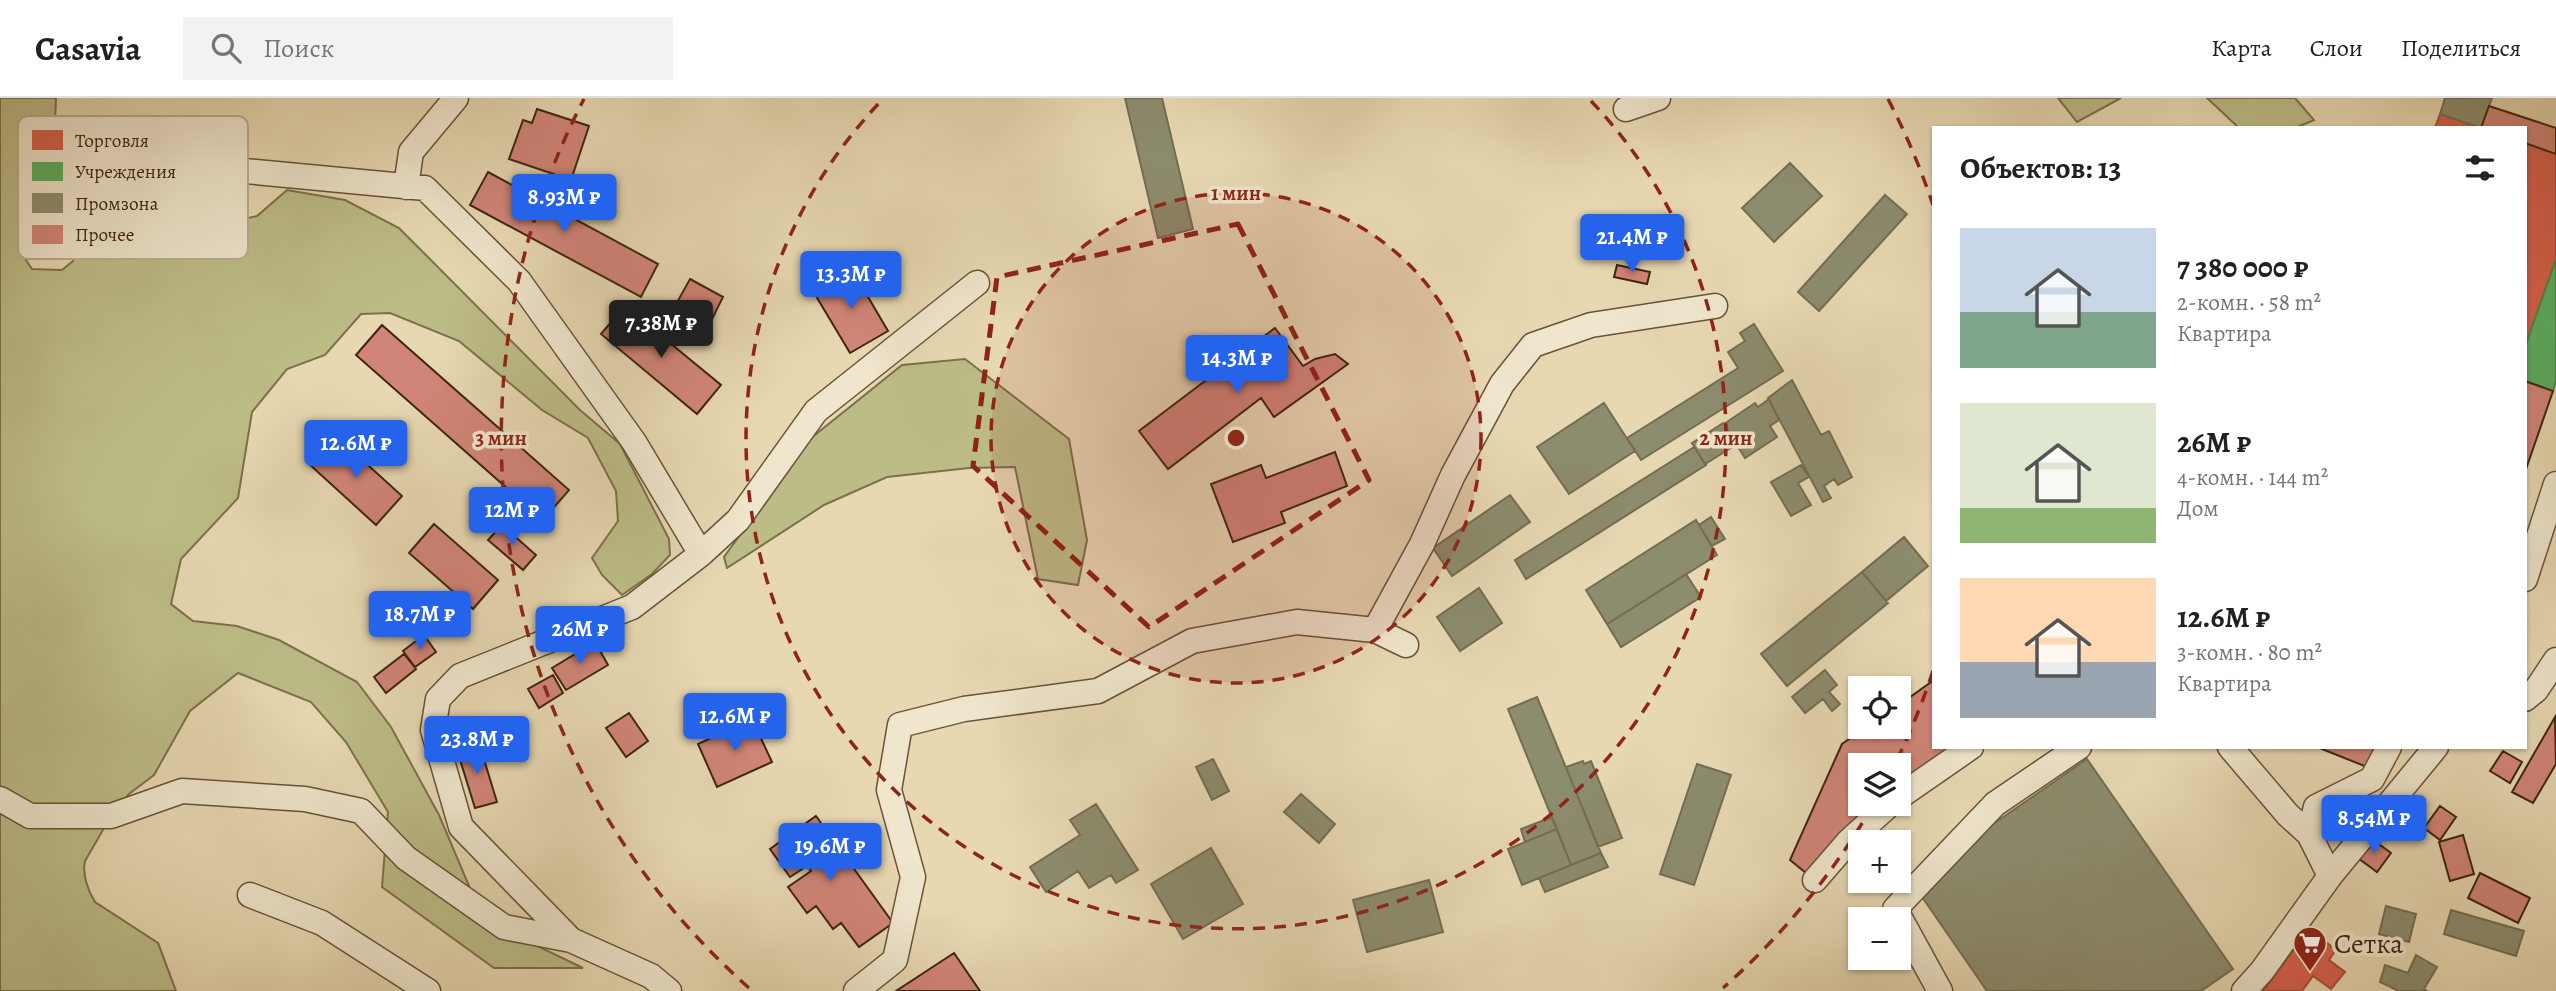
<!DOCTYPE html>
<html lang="ru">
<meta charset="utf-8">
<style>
:root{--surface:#fff;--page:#f2f2f2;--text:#202124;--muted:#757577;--line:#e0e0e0;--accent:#2563eb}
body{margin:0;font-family:Alegreya,serif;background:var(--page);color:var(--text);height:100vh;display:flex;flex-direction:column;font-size:26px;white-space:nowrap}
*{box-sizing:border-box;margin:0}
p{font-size:23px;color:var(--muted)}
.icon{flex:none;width:38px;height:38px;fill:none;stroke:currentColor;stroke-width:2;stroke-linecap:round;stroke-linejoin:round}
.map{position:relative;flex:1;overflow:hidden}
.sheet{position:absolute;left:1932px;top:28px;width:595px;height:623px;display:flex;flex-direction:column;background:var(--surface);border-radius:0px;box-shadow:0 2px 5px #0004}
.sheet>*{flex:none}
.controls{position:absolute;left:1848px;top:578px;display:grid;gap:14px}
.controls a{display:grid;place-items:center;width:63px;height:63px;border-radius:0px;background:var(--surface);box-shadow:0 2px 5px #0004;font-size:35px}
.price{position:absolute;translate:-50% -60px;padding:0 16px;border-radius:7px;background:var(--accent);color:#fff;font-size:23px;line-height:46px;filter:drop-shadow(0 2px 4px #0008)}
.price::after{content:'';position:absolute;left:50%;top:42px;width:21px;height:16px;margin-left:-10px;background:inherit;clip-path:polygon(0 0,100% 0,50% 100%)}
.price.selected{background:#222;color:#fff}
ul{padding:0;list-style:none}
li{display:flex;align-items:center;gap:21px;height:175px;padding:0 28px}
li span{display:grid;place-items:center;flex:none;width:196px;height:140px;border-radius:0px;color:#555}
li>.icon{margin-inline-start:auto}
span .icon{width:84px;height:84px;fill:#fffc;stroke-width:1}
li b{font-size:30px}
h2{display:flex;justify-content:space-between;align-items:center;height:84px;padding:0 28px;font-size:30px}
header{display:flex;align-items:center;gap:42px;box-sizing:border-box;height:98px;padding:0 35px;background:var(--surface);border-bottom:2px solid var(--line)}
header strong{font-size:33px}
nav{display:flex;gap:38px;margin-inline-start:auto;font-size:24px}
.search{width:490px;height:63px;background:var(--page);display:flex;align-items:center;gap:18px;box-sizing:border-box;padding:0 24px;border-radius:0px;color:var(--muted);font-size:26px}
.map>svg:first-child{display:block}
</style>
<header>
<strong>Casavia</strong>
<div class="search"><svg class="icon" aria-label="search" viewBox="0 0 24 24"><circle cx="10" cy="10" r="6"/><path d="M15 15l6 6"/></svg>Поиск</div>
<nav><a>Карта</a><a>Слои</a><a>Поделиться</a></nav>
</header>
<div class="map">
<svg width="2556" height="893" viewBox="0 0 2556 893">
<rect width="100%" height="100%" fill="#e7d8b2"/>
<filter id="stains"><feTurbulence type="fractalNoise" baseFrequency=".00286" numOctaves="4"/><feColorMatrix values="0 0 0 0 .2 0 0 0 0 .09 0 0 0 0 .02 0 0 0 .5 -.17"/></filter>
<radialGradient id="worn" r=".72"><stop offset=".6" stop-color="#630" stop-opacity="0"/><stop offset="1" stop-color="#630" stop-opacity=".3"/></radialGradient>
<!-- green -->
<path fill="#bcbc87" stroke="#7d704c" stroke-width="2" d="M0 0H56L54 50 24 159 32 171 62 172 73 163V135L94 99 152 91 215 122 230 124 257 118 287 92 345 102 399 130 580 312 620 346 669 441 670 457 652 476 622 497 602 477 592 460 618 423 616 393 588 340 542 312 459 243 390 215 361 216 325 257 287 271 252 314 238 400 181 461 171 506 193 523 237 528 279 542 357 584 391 629 439 717 472 795 531 845 583 870H494L382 789 388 714 346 644 311 604 238 575 190 613 154 677 129 696 111 718 85 763C82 776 88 793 95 804L158 845 176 893H0Z
M2058 0H2121L2077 24Z
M2207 0H2295L2314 22 2295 30H2239Z
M965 261 1069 341 1087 442 1078 487 1038 481 1015 369 969 370 887 379 824 407 727 470 724 459 810 341 902 267Z"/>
<!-- shops -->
<path fill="#d6604d" stroke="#a84e3b" stroke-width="2" d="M2440 16 2480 30H2435Z
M2525 45 2556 56V161L2525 249Z
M2309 831 2336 852 2329 862 2345 874 2331 891 2313 878 2302 893H2263Z"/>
<!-- public -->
<path fill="#5aae61" stroke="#528549" stroke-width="2" d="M2556 161V283L2553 293 2525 283V249Z"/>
<!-- industry -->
<path fill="#8c8c6e" stroke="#756d52" stroke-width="2" d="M1125 0H1162L1193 131 1158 140Z
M2445 0H2492L2481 30 2440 16Z
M1790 65 1822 98 1774 144 1742 110Z
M1885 97 1907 116 1819 213 1798 194Z
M1754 226 1783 273 1641 362 1627 340 1738 270 1728 254 1745 243 1740 235Z
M1792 282 1821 337 1829 333 1852 379 1838 387 1834 381 1824 388 1831 400 1823 404 1768 300Z
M1769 301 1779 322 1770 328 1777 339 1745 360 1724 326 1755 305 1758 309Z
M1604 305 1635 353 1569 396 1537 349Z
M1723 325 1737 346 1705 366 1692 345Z
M1694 349 1706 367 1526 481 1515 462Z
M1801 367 1809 379 1798 385 1811 407 1791 418 1771 384Z
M1510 397 1530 424 1452 478 1433 450Z
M1711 419 1725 441 1712 448 1699 427Z
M1696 422 1717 457 1607 526 1586 492Z
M1904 439 1928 468 1886 503 1862 474Z
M1862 474 1888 505 1787 588 1761 556Z
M1686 476 1701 499 1621 549 1607 526Z
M1479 490 1502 525 1460 553 1437 519Z
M1825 572 1837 587 1829 594 1840 606 1832 613 1823 601 1805 615 1792 599Z
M1537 599 1601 755 1571 767 1508 611Z
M1213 661 1229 693 1212 702 1196 669Z
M2087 661 2233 871 2201 893H1987L1911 783Z
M1583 663 1584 666 1591 663 1622 740 1598 749 1566 669Z
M1697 666 1731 677 1694 787 1660 776Z
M1301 696 1335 726 1319 745 1284 714Z
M1096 706 1138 772 1116 785 1111 777 1089 790 1078 773 1046 794 1030 769 1080 737 1070 722Z
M1552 719 1557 731 1525 744 1521 731Z
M1557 731 1571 767 1522 787 1508 751Z
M1211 750 1243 806 1183 841 1151 786Z
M1601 755 1608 769 1545 794 1539 780Z
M1429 782 1443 834 1367 854 1353 802Z
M2386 808 2416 816 2409 844 2379 836Z
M2451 812 2524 833 2516 858 2444 836Z
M2416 857 2437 869 2424 891 2427 893H2399L2380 884 2385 867 2408 875Z"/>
<!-- building -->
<path fill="#d18578" stroke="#3e2510" stroke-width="2" d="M2489 8 2556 30V56L2525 45V30H2481Z
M537 11 589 28 571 82 509 61 523 22 532 25Z
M488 74 658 166 641 199 470 107Z
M1617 167 1650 174 1647 186 1614 179Z
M851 170 888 233 850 255 813 193Z
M690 181 723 199 709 227 675 208Z
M625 208 721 287 697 316 601 236Z
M382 227 569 392 543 422 356 257Z
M1275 230 1303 268 1315 261 1335 256 1348 266 1274 319 1261 300 1168 371 1139 333Z
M2525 283 2553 293 2525 374Z
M335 337 402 398 376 427 309 366Z
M1335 354 1347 388 1281 414 1285 425 1233 444 1211 386 1261 367 1266 380Z
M434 426 498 482 473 511 409 455Z
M502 427 536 457 523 472 488 442Z
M424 537 436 554 415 569 403 553Z
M595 544 608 567 566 592 552 570Z
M404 556 416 571 386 595 374 579Z
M553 577 563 595 539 610 528 591Z
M1934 582V649H1954L1899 687V667H1860V705H1874L1811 779 1790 762 1842 646 1868 628H1899V607Z
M629 615 648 643 626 659 606 630Z
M2555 619 2556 666 2533 705 2512 694Z
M752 621 772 664 717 689 698 646Z
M479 645 497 704 475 710 457 652Z
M2317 649H2375L2367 669Z
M2503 653 2522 664 2510 685 2490 673Z
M2440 708 2456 719 2440 742 2424 730Z
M816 718 893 825 859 849 841 825 833 831 816 808 807 815 788 789 811 773 807 768 790 779 770 751Z
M2463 737 2474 776 2450 783 2439 744Z
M2372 741 2391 755 2377 774 2358 760Z
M2480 775 2530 800 2518 825 2468 800Z
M954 855 980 893H896Z"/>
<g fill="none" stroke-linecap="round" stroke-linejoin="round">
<defs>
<path id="minor" d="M1626 11 1658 0
M192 68 425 90 519 183 634 344 701 456
M406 89 411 54 456 0
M2525 481 2556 386
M1375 532 1422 446 1453 377 1502 286 1533 247 1591 227 1715 208
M2525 601 2536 592 2556 562
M2230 649 2288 717 2309 736
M1899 699 1971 649
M0 701 30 718H111L182 693 305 701 361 713 406 760 504 829 571 842 651 878 669 893
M2330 778 2309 736 2316 709 2372 681 2389 649
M1815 782 1848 744 1891 705
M250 797 322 825 428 893
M571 842 461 729 433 632 438 601 460 578 632 509 701 456 738 422 816 313 977 185
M856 893 895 862 913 779 889 692 900 627 964 611 1098 593 1192 543 1297 524 1375 532 1406 547
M1940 893 1895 811 1995 706 2079 649
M2244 893 2262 873 2330 778 2436 649"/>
</defs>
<!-- minor casing -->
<use href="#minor" stroke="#685238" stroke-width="27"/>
<!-- minor -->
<use href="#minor" stroke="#efe6cd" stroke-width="24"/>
</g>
<!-- marked area -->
<path fill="none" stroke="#8f2418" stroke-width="5" stroke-dasharray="14 9" stroke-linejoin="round" d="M1238 126 1369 382 1149 529 973 368 997 179Z"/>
<!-- distance rings -->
<circle cx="1236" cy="340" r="245" fill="#8f2418" fill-opacity=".12"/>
<g fill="none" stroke="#8f2418" stroke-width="3.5" stroke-dasharray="12 9">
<circle cx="1236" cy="340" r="245"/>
<path d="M1591 3A490 490 0 1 1 881 3"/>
<path d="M1933 573A735 735 0 0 1 1897 662M1873 707A735 735 0 0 1 1723 890M749 890A735 735 0 0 1 584 1M1888 1A735 735 0 0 1 1933 107"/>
</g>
<!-- icons -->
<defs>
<symbol id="supermarket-pin" viewBox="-11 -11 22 30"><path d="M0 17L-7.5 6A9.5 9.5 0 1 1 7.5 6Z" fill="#8f2418" stroke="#efe6cd"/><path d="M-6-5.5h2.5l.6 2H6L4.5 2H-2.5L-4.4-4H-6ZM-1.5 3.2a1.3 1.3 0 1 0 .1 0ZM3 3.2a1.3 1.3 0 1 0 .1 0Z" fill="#fff"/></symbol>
</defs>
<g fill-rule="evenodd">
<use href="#supermarket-pin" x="2291" y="826" width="38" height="52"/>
</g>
<g text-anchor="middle" stroke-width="7" stroke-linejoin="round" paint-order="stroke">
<!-- poi labels -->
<g font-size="28" fill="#3e2510" stroke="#efe6cd" text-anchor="start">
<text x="2334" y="855">Сетка</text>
</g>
</g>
<!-- legend -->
<rect x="18" y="18" width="230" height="143" rx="10" fill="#efe6cd" stroke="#baac94" stroke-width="2"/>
<rect x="32" y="32" width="31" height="20" fill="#d6604d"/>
<rect x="32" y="64" width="31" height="19" fill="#5aae61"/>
<rect x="32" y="95" width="31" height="20" fill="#8c8c6e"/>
<rect x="32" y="127" width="31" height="19" fill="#d18578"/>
<g font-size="19" fill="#3e2510">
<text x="75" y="49">Торговля</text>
<text x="75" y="80">Учреждения</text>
<text x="75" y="112">Промзона</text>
<text x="75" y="143">Прочее</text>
</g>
<circle cx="1236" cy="340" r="10" fill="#8f2418" stroke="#efe6cd" stroke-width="3.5"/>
<g font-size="21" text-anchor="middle" font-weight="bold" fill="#8f2418" stroke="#efe6cd" stroke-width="7" stroke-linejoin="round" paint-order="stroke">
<text x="1236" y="102">1 мин</text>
<text x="1726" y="347">2 мин</text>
<text x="501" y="347">3 мин</text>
</g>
<rect width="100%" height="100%" filter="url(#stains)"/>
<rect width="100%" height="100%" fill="url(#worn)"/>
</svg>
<div class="controls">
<a><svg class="icon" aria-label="locate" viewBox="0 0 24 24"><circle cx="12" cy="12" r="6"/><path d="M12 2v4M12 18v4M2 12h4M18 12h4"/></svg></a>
<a><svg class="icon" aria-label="layers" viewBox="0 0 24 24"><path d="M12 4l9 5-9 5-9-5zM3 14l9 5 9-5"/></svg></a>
<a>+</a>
<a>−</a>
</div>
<b class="price" style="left:564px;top:136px">8.93M ₽</b>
<b class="price" style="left:1632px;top:176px">21.4M ₽</b>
<b class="price" style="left:851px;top:213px">13.3M ₽</b>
<b class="price selected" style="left:661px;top:262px">7.38M ₽</b>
<b class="price" style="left:1237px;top:297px">14.3M ₽</b>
<b class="price" style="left:356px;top:382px">12.6M ₽</b>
<b class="price" style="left:512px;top:449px">12M ₽</b>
<b class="price" style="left:420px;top:553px">18.7M ₽</b>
<b class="price" style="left:580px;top:568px">26M ₽</b>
<b class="price" style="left:735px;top:655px">12.6M ₽</b>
<b class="price" style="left:477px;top:678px">23.8M ₽</b>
<b class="price" style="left:2374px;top:757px">8.54M ₽</b>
<b class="price" style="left:830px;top:785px">19.6M ₽</b>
<section class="sheet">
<h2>Объектов: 13<svg class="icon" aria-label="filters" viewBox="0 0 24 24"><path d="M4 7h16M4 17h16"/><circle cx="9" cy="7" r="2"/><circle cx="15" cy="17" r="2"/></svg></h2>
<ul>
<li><span style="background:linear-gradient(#c9d6e8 60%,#7fa58c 0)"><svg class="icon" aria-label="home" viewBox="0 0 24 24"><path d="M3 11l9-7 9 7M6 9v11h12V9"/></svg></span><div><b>7 380 000 ₽</b><p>2-комн. · 58 m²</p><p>Квартира</p></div></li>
<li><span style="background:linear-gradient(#dfe7d0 75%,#8fb573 0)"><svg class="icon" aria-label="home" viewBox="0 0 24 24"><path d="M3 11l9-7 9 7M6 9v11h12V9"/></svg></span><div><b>26M ₽</b><p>4-комн. · 144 m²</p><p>Дом</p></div></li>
<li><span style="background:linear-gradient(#ffd9b3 60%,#9aa5b1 0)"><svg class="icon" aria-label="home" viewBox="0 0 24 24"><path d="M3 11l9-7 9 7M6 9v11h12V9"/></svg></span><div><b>12.6M ₽</b><p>3-комн. · 80 m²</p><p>Квартира</p></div></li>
</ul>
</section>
</div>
